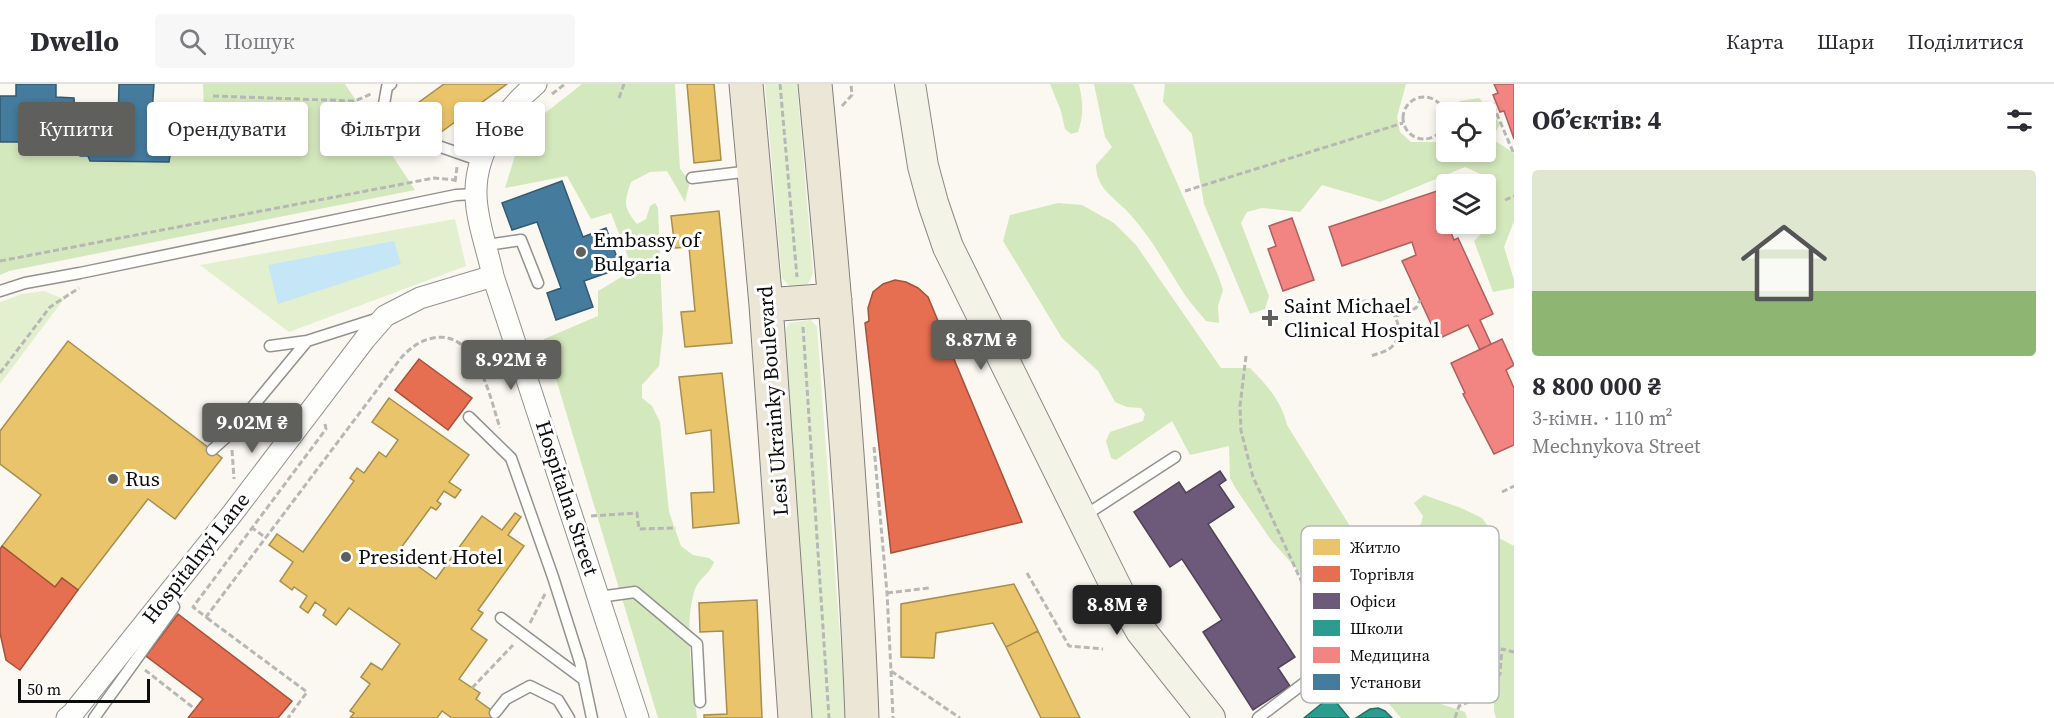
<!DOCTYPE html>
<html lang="uk">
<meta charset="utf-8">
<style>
:root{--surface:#fff;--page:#f7f7f7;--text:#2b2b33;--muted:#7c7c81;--line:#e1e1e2;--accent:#5f5f5c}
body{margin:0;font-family:"Source Serif 4",serif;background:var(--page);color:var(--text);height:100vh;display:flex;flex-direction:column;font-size:22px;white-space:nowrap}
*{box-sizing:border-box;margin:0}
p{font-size:20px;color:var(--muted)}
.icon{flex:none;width:33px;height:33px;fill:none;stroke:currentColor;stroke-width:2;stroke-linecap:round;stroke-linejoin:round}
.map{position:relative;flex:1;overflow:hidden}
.sheet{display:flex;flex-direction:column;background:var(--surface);width:540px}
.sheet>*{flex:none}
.banner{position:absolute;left:18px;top:18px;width:570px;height:54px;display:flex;gap:12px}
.controls{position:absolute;left:1436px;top:18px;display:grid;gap:12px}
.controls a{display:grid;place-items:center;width:60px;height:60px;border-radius:6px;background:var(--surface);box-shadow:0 3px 9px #0003;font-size:30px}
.scale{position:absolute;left:18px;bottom:15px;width:132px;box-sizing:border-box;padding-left:6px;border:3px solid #0c0c0c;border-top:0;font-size:16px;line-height:21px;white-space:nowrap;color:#0c0c0c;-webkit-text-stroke:4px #fff;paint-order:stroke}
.price{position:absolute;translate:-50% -51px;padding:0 14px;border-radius:6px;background:var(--accent);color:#fff;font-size:20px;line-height:39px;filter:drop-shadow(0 2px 3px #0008)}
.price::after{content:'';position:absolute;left:50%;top:36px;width:18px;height:14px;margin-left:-9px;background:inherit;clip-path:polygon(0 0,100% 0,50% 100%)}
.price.on{background:#222;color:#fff}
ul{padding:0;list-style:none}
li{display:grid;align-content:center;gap:12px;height:318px;padding:0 18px}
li+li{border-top:2px solid var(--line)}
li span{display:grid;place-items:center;height:186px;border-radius:6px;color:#555}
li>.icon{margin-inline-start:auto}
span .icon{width:108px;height:108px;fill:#fffc;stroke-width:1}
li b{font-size:26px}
h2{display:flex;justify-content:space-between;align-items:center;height:72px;padding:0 18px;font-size:26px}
.chip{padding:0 21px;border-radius:6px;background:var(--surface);box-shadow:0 3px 9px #0003;font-size:21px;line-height:54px}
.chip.on{background:var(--accent);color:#fff}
header{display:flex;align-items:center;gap:36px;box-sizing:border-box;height:84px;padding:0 30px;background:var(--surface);border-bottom:2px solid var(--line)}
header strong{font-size:28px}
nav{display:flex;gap:33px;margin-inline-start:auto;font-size:21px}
.search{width:420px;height:54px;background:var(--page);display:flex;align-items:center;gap:15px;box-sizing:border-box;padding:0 21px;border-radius:6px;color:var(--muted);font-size:22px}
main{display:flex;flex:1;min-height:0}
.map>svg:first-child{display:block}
</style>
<header>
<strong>Dwello</strong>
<div class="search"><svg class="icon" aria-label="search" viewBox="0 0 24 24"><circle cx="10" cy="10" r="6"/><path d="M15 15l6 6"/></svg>Пошук</div>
<nav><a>Карта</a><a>Шари</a><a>Поділитися</a></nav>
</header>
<main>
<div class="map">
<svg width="1514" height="634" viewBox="0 0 1514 634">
<rect width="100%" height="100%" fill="#faf8f0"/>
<!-- green -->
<path fill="#e3f0cf" d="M765 0H797L813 189C808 207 794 210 782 194Z
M455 135 466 182 289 248 200 181Z
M44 207 64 215 0 300V218L22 210Z
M811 236 817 243 846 634H811L784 248 789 239Z"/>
<!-- forest -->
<path fill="#d4e8bd" d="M203 0H345L415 106 9 187 0 191V58H60L61 49H73V64L80 72 171 65C190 57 192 52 193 31L204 29Z
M582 0H675L680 85 690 97 685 118 667 87 650 88 631 98C624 119 623 123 637 140L646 135 650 122 655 119 658 124 663 247 659 282 642 301V314L652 322 660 338 669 428 681 462 693 471 709 474 714 478C711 489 699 494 695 505 683 541 693 596 697 634H658L544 255 598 232V207L633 186 611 129 591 135 567 92 505 104 517 65 544 30Z
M1050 0H1079C1083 19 1084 30 1078 48L1071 50 1065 45 1061 27Z
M1094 0H1133L1218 191 1223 206 1218 222 1219 239 1206 237C1199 228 1191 220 1185 211 1166 182 1151 152 1126 126 1112 112 1096 103 1096 81L1112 63 1105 53Z
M1165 0H1406L1397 33 1400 48 1411 58H1442L1446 48V68H1485V28H1455L1460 17 1479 14 1500 40 1492 55 1514 69V137L1504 163 1514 196V204L1493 208 1474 157 1489 142 1496 120 1485 92 1465 83 1380 118 1322 101 1300 128 1262 124 1247 128 1241 139 1269 212 1265 225 1250 230 1204 120 1192 50 1163 18Z
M1058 119 1082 121 1114 139 1136 161 1221 284H1250C1266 300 1282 318 1287 341L1378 487 1325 517 1271 456 1236 405 1230 394 1229 362 1190 371 1172 337 1116 376 1111 374 1106 357 1110 348 1143 337 1145 330 1141 324 1127 323 1115 318 1098 287 1062 254 1003 157 1010 131Z
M1424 411 1461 424 1482 434 1495 452 1514 462V634H1496L1494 627V591L1480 601 1459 583 1435 588 1441 620 1465 628 1467 634H1401L1380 609 1307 593 1302 562 1323 556 1343 584 1352 570 1347 559 1352 549 1410 515 1380 466 1421 440 1423 432 1414 419Z"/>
<!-- water -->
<path fill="#c5e6f6" d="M394 157 401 180 278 220 268 181Z"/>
<!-- homes -->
<path fill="#e9c46a" stroke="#a78d4e" stroke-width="1.5" d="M444 0H507L433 54 411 24Z
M687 0H714L721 76 694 79Z
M719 127 732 259 685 263 681 228 695 227 689 163 675 164 671 132Z
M68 257 222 374 175 435 148 415 78 506 62 494 55 503 2 462 41 411 0 380V347Z
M722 289 739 439 693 444 691 409 714 408 711 346 686 350 679 293Z
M389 314 469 371 449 398 461 406 455 414 444 407 437 417 441 420 436 426 431 423 398 468 436 495 482 432 502 446 515 429 521 433 508 451 524 462 478 526 483 529 471 545 487 556 459 595 480 609 476 615 498 631 496 634H452L442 627 437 634H350L354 629 350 627 370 600 361 593 371 579 382 586 400 560 349 524 336 541 323 531 326 526 315 518 308 529 300 523 307 512 294 503 292 506 280 497 293 478 269 461 277 450 303 468 354 397 350 394 357 384 364 389 379 368 386 373 398 356 372 338Z
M1014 500 1038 547 1006 563 993 539 936 549 934 574 901 573V520Z
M757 516 762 634H704V631L727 630 723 553V547L700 548 699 519Z
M1038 547 1080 634H1041L1006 563Z"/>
<!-- shops -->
<path fill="#e76f51" stroke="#a5513c" stroke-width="1.5" d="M895 196 906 198 918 204 928 213 1022 438 891 469 865 239 869 237 868 224 873 208 883 200Z
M895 196 906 198 918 204 928 213 1022 438 891 469 865 239 869 237 868 224 873 208 883 200Z
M419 275 472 314 448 346 395 306Z
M2 462 55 503 62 494 78 506 20 586 6 576 0 549V465Z
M178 530 292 617 278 634H188L203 615 146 572Z"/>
<!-- offices -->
<path fill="#6d597a" stroke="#504259" stroke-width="1.5" d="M1220 387 1226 396 1219 401 1234 423 1208 440 1295 573 1278 584 1290 602 1253 626 1203 548 1222 536 1182 475 1170 483 1134 428 1179 398 1186 409Z"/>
<!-- schools -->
<path fill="#2a9d8f" stroke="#217268" stroke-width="1.5" d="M1331 612 1349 634H1304Z
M1378 624 1385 627 1392 634H1356L1370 625Z"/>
<!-- health -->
<path fill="#f28482" stroke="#ad605f" stroke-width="1.5" d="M1494 0H1514V55L1504 27 1500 28 1493 11 1498 9Z
M1446 104V140H1468L1450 146 1454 156 1458 154 1493 230 1480 236 1491 260 1480 266 1468 241 1438 255 1402 177 1416 171 1412 158 1342 182 1329 143Z
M1292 134 1314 196 1283 207 1268 165 1276 162 1269 142Z
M1502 255 1514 281 1506 286 1514 304V361L1494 370 1463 310 1465 309 1451 279Z"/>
<!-- public -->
<path fill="#457b9d" stroke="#345a72" stroke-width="1.5" d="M16 0H56V13L74 14 75 30 92 31V41L118 40 119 0H154L151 43 172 44V30L193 31 192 46 184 59 171 65 169 78 90 77 88 72H80L73 64V49H61V58H0V12H16Z
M562 97 583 153 606 144 621 184 584 197 593 223 556 236 547 209 561 204 537 138 512 146 502 119Z"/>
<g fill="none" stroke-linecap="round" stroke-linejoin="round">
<defs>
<path id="lane" d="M391 0 387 3 384 20 387 32 401 49 481 77
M692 94 751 87
M487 161 521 156 538 199
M0 207 25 199 80 189 456 111 476 110
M270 262 307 257 379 234
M469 333 511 374 553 493 580 578 592 634
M212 366 230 350 307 257
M1084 432 1175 373
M599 513 635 508 697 560 700 618
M501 534 583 595
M495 629 506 615 530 602 558 616 569 634
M94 634 174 523 168 511
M1258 634 1341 571"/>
<path id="street" d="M536 0C504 27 475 67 476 110 476 136 488 167 493 192L638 634
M67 634 73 629 232 430 365 255 385 232 420 214 493 192"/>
<path id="secondary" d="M910 0 923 82 933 119 948 163 1119 509 1141 547 1210 634"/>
<path id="primary" d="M746 0 766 221 795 634
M815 0C835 211 854 422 862 634
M766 221 835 216"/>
</defs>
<!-- lane casing -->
<use href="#lane" stroke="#93928f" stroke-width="13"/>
<!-- street casing -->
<use href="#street" stroke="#93928f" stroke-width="23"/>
<!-- secondary casing -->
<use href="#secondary" stroke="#8a8985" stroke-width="32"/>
<!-- primary casing -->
<use href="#primary" stroke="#80807c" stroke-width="35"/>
<!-- path -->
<path stroke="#b7b7b5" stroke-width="3" stroke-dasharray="6 3" stroke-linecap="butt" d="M780 0 797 193
M552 10 565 0
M213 12 355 17 371 10
M1403 34a21 21 0 1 1 42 0a21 21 0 1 1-42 0Z
M619 14 624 0
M1493 21 1514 70
M842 22 852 11 851 0
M1472 28 1497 19
M455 98 457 83
M1185 107 1403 39
M1505 116 1514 112
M0 177 434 94 455 96
M1352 222C1358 220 1365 216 1371 216 1393 216 1410 250 1389 265 1385 268 1376 270 1371 272
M1396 232 1416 224 1420 216
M803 243 829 634
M1246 272 1240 322 1241 347 1253 393 1306 507 1334 558
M0 289 50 223 79 204
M325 340 326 345 193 523 206 533 401 274C410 264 419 257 433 254 477 245 490 314 500 344
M874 363 887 509 891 587 960 634
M232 366 234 395
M1502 408 1514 402
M591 432 637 429 639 445 676 444
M251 443 266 454
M1027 489 1069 562 1103 565
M887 509 929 504
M207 534 307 608 288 634
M530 539 545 510
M1353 566C1390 550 1409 597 1437 608 1448 613 1458 610 1469 608
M145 586 195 625
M891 587 893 634
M472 604 513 561
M1455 634 1459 622 1487 610 1500 590 1502 565 1514 568"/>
<!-- lane -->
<use href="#lane" stroke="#fefefd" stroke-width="10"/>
<!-- street -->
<use href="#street" stroke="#fefefd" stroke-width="21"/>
<!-- secondary -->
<use href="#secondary" stroke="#f4f3e8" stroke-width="30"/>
<!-- primary -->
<use href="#primary" stroke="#ece6d7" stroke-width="33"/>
</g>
<!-- markers -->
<g fill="#5f5f5c" stroke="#fff" stroke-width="2">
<circle cx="581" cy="168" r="6"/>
<path d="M1267 225h6v6h6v6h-6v6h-6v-6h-6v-6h6z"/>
<circle cx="113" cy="395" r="6"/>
<circle cx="346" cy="473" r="6"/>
</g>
<g text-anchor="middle" stroke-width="6" stroke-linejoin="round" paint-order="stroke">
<!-- poi labels -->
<g font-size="21" fill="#0c0c0c" stroke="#fff" text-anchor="start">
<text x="593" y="163">Embassy of<tspan x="593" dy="24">Bulgaria</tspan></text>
<text x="1284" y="229">Saint Michael<tspan x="1284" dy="24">Clinical Hospital</tspan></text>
<text x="125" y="402">Rus</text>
<text x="358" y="480">President Hotel</text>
</g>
<!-- street labels -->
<g font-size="21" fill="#0c0c0c" stroke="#fff">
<text transform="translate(773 317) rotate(-94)" y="7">Lesi Ukrainky Boulevard</text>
<text transform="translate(567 414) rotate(72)" y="7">Hospitalna Street</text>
<text transform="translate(196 474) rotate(-52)" y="7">Hospitalnyi Lane</text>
</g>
</g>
<!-- legend -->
<rect x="1301" y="442" width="198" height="177" rx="9" fill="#fff" stroke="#b6b6b6" stroke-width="1.5"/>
<rect x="1313" y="455" width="27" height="16" fill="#e9c46a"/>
<rect x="1313" y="482" width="27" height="16" fill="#e76f51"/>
<rect x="1313" y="509" width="27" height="16" fill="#6d597a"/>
<rect x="1313" y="536" width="27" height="16" fill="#2a9d8f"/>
<rect x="1313" y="563" width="27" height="16" fill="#f28482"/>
<rect x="1313" y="590" width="27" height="16" fill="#457b9d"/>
<g font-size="16" fill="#0c0c0c">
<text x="1350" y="469">Житло</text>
<text x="1350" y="496">Торгівля</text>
<text x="1350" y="523">Офіси</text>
<text x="1350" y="550">Школи</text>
<text x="1350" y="577">Медицина</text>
<text x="1350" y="604">Установи</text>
</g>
</svg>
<div class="controls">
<a><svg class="icon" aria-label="locate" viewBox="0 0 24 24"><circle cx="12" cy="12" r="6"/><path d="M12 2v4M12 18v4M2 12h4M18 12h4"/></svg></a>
<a><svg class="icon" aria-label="layers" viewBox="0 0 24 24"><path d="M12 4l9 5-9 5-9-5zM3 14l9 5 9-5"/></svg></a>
</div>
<div class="scale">50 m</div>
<b class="price" style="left:981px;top:287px">8.87M ₴</b>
<b class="price" style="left:511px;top:307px">8.92M ₴</b>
<b class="price" style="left:252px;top:370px">9.02M ₴</b>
<b class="price on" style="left:1117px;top:552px">8.8M ₴</b>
<div class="banner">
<a class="chip on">Купити</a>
<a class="chip">Орендувати</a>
<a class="chip">Фільтри</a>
<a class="chip">Нове</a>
</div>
</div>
<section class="sheet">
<h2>Об’єктів: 4<svg class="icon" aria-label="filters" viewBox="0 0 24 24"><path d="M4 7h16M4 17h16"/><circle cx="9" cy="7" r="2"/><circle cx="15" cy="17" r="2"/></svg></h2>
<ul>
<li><span style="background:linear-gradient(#dfe7d0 65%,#8fb573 0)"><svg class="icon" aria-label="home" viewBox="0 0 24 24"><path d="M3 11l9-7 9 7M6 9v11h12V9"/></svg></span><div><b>8 800 000 ₴</b><p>3-кімн. · 110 m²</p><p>Mechnykova Street</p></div></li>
</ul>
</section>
</main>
